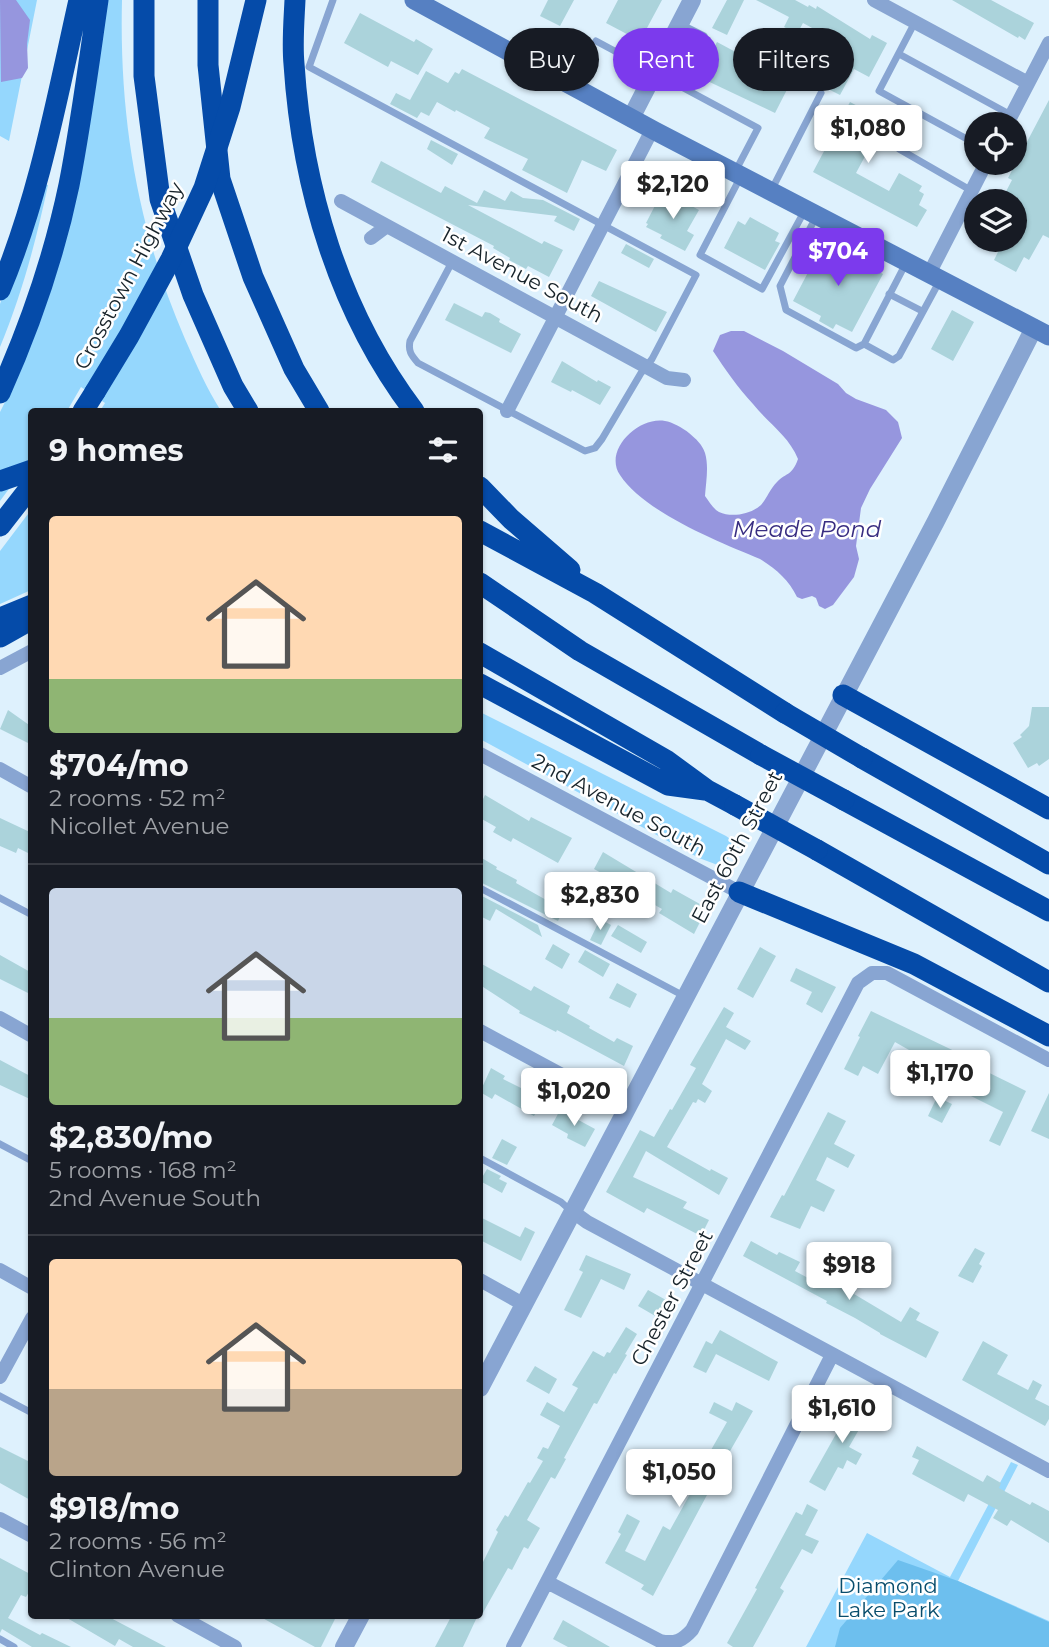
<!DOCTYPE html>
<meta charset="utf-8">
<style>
:root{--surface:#171b24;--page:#242831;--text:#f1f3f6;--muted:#9ea1a6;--line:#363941;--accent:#7c3aed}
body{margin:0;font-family:Montserrat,sans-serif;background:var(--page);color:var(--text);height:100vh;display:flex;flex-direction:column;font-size:26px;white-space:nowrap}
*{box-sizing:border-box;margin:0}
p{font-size:23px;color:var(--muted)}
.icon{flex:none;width:38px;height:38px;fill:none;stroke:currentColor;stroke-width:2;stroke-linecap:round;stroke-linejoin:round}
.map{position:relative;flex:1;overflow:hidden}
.side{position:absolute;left:28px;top:408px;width:455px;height:1211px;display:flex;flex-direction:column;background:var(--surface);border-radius:7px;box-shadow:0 2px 5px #0004}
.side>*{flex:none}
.guide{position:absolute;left:504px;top:28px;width:439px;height:63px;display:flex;gap:14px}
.buttons{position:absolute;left:964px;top:112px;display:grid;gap:14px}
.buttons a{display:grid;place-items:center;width:63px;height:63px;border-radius:50%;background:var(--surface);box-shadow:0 2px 5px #0004;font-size:35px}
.price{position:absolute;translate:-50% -60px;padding:0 16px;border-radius:7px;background:#fff;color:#222;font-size:23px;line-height:46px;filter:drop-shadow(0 2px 4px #0008)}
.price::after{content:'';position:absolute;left:50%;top:42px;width:21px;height:16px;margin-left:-10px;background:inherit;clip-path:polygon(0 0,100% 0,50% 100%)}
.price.current{background:var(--accent);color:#fff}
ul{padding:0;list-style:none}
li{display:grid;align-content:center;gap:14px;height:371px;padding:0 21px}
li+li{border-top:2px solid var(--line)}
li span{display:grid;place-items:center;height:217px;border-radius:7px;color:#555}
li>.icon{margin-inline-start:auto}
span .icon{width:126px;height:126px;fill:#fffc;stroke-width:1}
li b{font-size:30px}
h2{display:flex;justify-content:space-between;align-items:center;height:84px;padding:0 21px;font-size:30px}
.chip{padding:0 24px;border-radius:32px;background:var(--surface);box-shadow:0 2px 5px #0004;font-size:24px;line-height:63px}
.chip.current{background:var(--accent);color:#fff}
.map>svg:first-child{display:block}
</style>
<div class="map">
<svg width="1049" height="1647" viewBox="0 0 1049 1647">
<rect width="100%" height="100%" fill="#def1fd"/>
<!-- green -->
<path fill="#95d7fd" d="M0 0H37L9 141 0 136Z
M105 0H122C119 119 138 230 185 339 196 364 207 389 221 411H100L105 403 81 387 67 411H32L31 459 0 501V412L5 402Z
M43 184 48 185C36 241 22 294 0 347V304Z
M31 510V590L0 604V551Z
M480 712 726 836 736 843 723 867 699 858 480 739Z
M1011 1462 1018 1465 958 1581 1049 1621V1647H806L867 1533 950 1577Z"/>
<!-- forest -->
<path fill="#6dbfee" d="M898 1560 958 1581 1049 1622V1647H835L840 1628Z"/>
<!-- water -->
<path fill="#9696de" d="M0 0H16L30 20 27 44 28 68 22 78 1 82Z
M731 331H744L783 351 838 384 846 393 856 399 886 410 898 422 902 438 870 489 861 508 856 546 859 559 854 577 833 605 825 609 819 606 816 598 812 596 802 599 797 597C789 580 776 569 760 559 719 542 644 512 620 475 603 450 639 416 665 421 672 422 683 428 689 433 696 439 702 444 705 453 709 466 706 482 705 496 709 501 713 509 719 512 732 518 751 514 761 505 767 498 770 489 777 482 787 472 792 476 798 459 789 436 768 423 753 404 738 388 725 369 713 351L720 335Z"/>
<!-- building -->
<path fill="#abd3db" d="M548 0H574L560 26 540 16Z
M618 0H662L640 41 606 23Z
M727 0H744L727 35 712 28Z
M756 0H795L808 7 809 5 816 9 817 6 870 39 872 35 887 43 869 77 854 69 840 95 816 83 830 57 815 49 823 34 803 23 797 34 784 27 789 17Z
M952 0H991L1034 23 1025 40 1019 36 1018 38Z
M360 13 414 42 416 39 433 49 418 75 391 61 388 67 344 43Z
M717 42 769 70 772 64 794 76 775 113 699 77Z
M462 69 617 150 606 171 582 160 567 193 522 170 528 159 484 138 490 128 456 110 455 112 437 102 429 116 421 112 417 118 390 104 396 93 410 100 426 71 448 83 455 72 459 74Z
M1049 100V238L1043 235 1029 260 1024 257 1016 272 994 260 1004 240H1015V201H1001L1012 180 1008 178Z
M850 102 901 129 894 142 877 134 856 173 889 191 899 173 922 186 919 191 924 194 919 205 927 210 917 227 813 172Z
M431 140 458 154 452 165 427 149Z
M381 161 441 193 445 186 477 203 484 190 505 201 511 191 523 198 543 200 580 219 574 231 554 221 557 216 468 205 542 244 544 241 563 250 549 277 528 266 526 269 509 260 510 258 493 248 494 246 371 182Z
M661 194 670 198 671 195 699 210 687 231 694 235 685 251 660 238 662 235 646 227 648 224 646 223Z
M750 217 779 233 775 241 780 243 765 270 724 248 738 221 745 225Z
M824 242 883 274 852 332 836 324 833 329 819 321 821 316 793 301Z
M626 244 654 259 649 268 621 253Z
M599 281 667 312 656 332 591 296Z
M454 303 482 317 485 312 490 313 500 319 499 322 521 334 511 353 445 320Z
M952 310 974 322 953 361 931 349Z
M562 361 597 382 598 380 611 387 600 405 572 390 571 392 551 382Z
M1032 707H1049V759L1039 766 1037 763 1028 768 1013 743 1022 737 1020 735 1029 726Z
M8 710 32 727V745L0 729Z
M485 795 529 821 531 817 572 838 558 863 513 838 511 842 493 832 496 827 480 818V805Z
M0 818 32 833V855L18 848 16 853 0 846Z
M603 852 671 893 673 889 707 908 694 934 659 913 662 909 635 894 636 892 594 869Z
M480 857 497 867 496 869 517 880 516 883 548 901 554 888 570 895 558 921 480 882Z
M480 895 538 925 542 937 496 909 490 921 480 916Z
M600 919 611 925 601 945 590 940Z
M618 925 647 942 641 953 611 936Z
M553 944 570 954 562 969 545 959Z
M760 947 776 956 753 998 737 989Z
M585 950 610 964 603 977 578 962Z
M0 955 32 973V987L28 993 0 979Z
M480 963 531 991 534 986 570 1006 567 1013 590 1026 589 1028 614 1042 617 1038 633 1046 624 1066 557 1030 556 1032 519 1013 520 1011 480 985Z
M796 968 836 987 822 1013 806 1004 812 992 790 981Z
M617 983 637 994 630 1008 609 998Z
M724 1007 734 1013 726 1027 751 1041 745 1050 726 1039 702 1084 712 1091 705 1103 698 1099 696 1103 693 1102 667 1147 710 1171 711 1169 728 1178 719 1195 646 1151 633 1177 687 1202 683 1208 709 1220 701 1236 647 1208 644 1213 606 1192 640 1130 654 1137 670 1109 672 1110 696 1068 690 1065Z
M871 1011 971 1059 969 1063 1026 1091 1000 1146 989 1141 1003 1112 971 1096 976 1086 935 1064 920 1094 907 1088 923 1058 895 1042 878 1074 863 1066 858 1076 844 1069 860 1037 858 1036Z
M0 1060 32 1077V1100L0 1085Z
M491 1068 505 1076 503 1079 543 1099 534 1116 495 1094 492 1099 480 1092Z
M1049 1093V1139L1031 1131Z
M937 1097 952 1104 942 1123 928 1116Z
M560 1110 595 1129 585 1147 567 1138 568 1134 552 1125Z
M828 1112 846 1121 834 1144 855 1155 848 1168 827 1157 816 1180 835 1190 824 1212 811 1206 800 1229 770 1217 782 1195 784 1196Z
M502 1139 517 1147 507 1165 492 1158Z
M487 1169 501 1176 499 1179 507 1183 502 1193 480 1181Z
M480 1217 520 1237 525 1227 535 1232 521 1261 480 1240Z
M751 1241 777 1255 779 1252 800 1262 795 1271 808 1278 813 1270 856 1291 854 1294 901 1322 910 1307 920 1313 916 1320 939 1332 926 1358 880 1334V1333L855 1318 826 1303 827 1301 743 1256Z
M975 1248 985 1253 979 1264 982 1266 973 1283 958 1276Z
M586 1255 631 1274 624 1290 601 1279 581 1318 564 1310 583 1272 579 1270Z
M648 1290 666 1300 657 1317 638 1306Z
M626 1327 637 1334 625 1354 627 1355 616 1374 614 1373 597 1404 594 1403 564 1458 566 1459 555 1479 551 1477 527 1520 540 1528 528 1549 524 1547 512 1570 508 1568 480 1618V1560L483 1562 498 1532 496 1530 505 1515 508 1517 528 1482 530 1483 543 1461 537 1458 543 1447 548 1449 560 1426 540 1415 547 1402 564 1412 578 1388 572 1385 593 1351 604 1357 607 1352 610 1353Z
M720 1330 778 1362 769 1381 716 1354 706 1373 693 1367 706 1341 712 1344Z
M983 1341 1008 1355 997 1374 1028 1390 1033 1380 1042 1385 1035 1399 1049 1406V1419L1045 1426 962 1380Z
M535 1366 557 1379 549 1394 526 1381Z
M849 1401 876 1414 868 1429 861 1426 849 1447 862 1454 856 1465 847 1460 843 1469 838 1467 825 1491 809 1482 845 1418 841 1416Z
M714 1402 732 1411 736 1402 753 1411 714 1479 715 1480 653 1596 641 1589 644 1585 605 1563 621 1534 618 1532 627 1514 640 1521 625 1551 645 1561 663 1526 670 1530 690 1494 684 1490 695 1469 699 1471 727 1422 709 1413Z
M917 1446 983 1482 987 1475 1001 1483 999 1488 1030 1505 1032 1502 1049 1511V1543L1011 1520 1007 1526 993 1518 998 1510 968 1494 964 1502 912 1474 919 1460 912 1457Z
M0 1447 32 1463V1501L0 1483Z
M651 1449 670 1458 653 1490 635 1480Z
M807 1504 818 1510 805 1535 819 1541 812 1554 802 1549 780 1588 784 1591 753 1647H733L727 1643 757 1589 755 1588 796 1512 802 1515Z
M0 1558 32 1575V1587L26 1597 21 1595 8 1618 40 1635 42 1633 71 1647H32L2 1629 0 1633Z
M62 1615H105L166 1647H133L119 1639 115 1646Z
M257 1615H337L321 1647H315Z
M452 1615H478L463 1647H435Z
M563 1620 610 1647H568L553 1639Z"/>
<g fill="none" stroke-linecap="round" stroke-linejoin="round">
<!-- service -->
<path stroke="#88a5d2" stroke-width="7" d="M333 0 309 67 696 275 652 359 641 373 602 439 595 448 585 451 418 363C411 355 408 351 410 341L452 262
M915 22 879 91 976 144
M596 41 758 128 735 172
M899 54 1011 115
M679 87 704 36 680 24
M899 149 972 191
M740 178 700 255 762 289 805 210
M771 191 821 93
M817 215 780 286 786 310 856 348 864 344 906 263
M889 294 922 311
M864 344 893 360 899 356 939 282
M480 888 684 996
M0 898 32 915
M0 1144 32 1161
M480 1158 561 1202 571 1211
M0 1396 32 1413
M0 1639 14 1647"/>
<!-- minor -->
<path stroke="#88a5d2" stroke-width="14" d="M874 0 1028 83
M1007 124 1049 43
M341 201 667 378 684 380
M371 238 387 226
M929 274 986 163
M507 411 652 130
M0 668 32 651
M480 754 739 892
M0 769 32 787
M0 1018 32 1036
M480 1031 625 1109
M572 1211 587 1222 1049 1471
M0 1270 32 1288
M480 1280 523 1304
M0 1377 32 1318
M0 1519 32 1536
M547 1582 660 1641C675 1644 682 1641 692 1630L832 1355
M177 1615 235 1647
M513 1647 858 983 872 973H887L1049 1060"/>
<!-- tertiary -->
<path stroke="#88a5d2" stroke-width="18" d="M631 118 692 0
M480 1388 936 521 1034 328
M344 1647 361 1615"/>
<!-- secondary -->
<path stroke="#5680c2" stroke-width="19" d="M414 0 655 131 1049 336"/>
<!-- motorway -->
<path stroke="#054ba9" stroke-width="21" d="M144 0V76L160 199 193 295 233 386 248 411
M208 0V65L220 179 253 277 294 369 319 411
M295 0C294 21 292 43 294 64 302 187 339 312 414 411
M0 290C39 197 57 98 79 0
M0 393C30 326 54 257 69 185 81 124 89 62 98 0
M83 411 95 392
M0 481 32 470
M480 487 511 519 570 570
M0 526 32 485
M480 531 595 593 785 713
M480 583 580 651 761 755
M0 618 32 605
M0 637 32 619
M480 653 666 760 707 790 735 805
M480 684 668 785 705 790
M843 695 1049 809
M862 758 1049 864
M844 800 1049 911
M817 850 1049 982
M739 892 914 964 1049 1036"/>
<!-- motorway-bridge -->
<path stroke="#054ba9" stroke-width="21" d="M95 392 129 336 171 259 204 188 230 107 256 0
M785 713 862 758
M761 755 844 800
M735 805 817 850"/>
</g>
<g text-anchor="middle" stroke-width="5" stroke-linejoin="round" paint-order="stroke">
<!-- street labels -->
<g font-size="21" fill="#17232a" stroke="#fff">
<text transform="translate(522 275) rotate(28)" y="7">1st Avenue South</text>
<text transform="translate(129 276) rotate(-62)" y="7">Crosstown Highway</text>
<text transform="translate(619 805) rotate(28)" y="7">2nd Avenue South</text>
<text transform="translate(737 847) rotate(-62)" y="7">East 60th Street</text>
<text transform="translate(672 1298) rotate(-62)" y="7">Chester Street</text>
</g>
<!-- park labels -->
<g font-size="21" fill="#084d6c" stroke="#fff">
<text x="888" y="1593">Diamond<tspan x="888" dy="24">Lake Park</tspan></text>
</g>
<!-- water labels -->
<g font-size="23" font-style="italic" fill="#382d81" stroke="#fff">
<text x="807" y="537">Meade Pond</text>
</g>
</g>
</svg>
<div class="buttons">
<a><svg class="icon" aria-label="locate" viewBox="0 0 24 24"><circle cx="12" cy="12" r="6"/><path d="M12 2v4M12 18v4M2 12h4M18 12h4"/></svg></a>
<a><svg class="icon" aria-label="layers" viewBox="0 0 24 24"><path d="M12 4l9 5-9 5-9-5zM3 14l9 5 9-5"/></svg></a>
</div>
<b class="price" style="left:868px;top:165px">$1,080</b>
<b class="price" style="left:673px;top:221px">$2,120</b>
<b class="price current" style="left:838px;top:288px">$704</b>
<b class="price" style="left:600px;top:932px">$2,830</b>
<b class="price" style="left:940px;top:1110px">$1,170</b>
<b class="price" style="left:574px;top:1128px">$1,020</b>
<b class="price" style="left:849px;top:1302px">$918</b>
<b class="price" style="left:842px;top:1445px">$1,610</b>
<b class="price" style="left:679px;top:1509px">$1,050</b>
<div class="guide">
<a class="chip">Buy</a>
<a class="chip current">Rent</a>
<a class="chip">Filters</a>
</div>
<section class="side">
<h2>9 homes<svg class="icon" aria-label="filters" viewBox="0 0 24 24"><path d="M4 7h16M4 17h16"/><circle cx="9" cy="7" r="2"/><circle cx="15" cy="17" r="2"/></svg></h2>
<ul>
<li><span style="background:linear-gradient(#ffd9b3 75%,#8fb573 0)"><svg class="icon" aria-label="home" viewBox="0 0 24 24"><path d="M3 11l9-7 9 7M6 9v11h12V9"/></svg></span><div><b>$704/mo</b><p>2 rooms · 52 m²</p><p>Nicollet Avenue</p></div></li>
<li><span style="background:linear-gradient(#c9d6e8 60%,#8fb573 0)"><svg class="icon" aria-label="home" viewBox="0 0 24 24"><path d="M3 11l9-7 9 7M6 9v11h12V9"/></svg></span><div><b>$2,830/mo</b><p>5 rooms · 168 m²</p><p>2nd Avenue South</p></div></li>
<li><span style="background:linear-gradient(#ffd9b3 60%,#b9a48a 0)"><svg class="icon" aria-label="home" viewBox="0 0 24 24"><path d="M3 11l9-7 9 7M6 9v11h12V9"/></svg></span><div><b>$918/mo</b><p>2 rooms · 56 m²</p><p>Clinton Avenue</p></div></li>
</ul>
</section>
</div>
